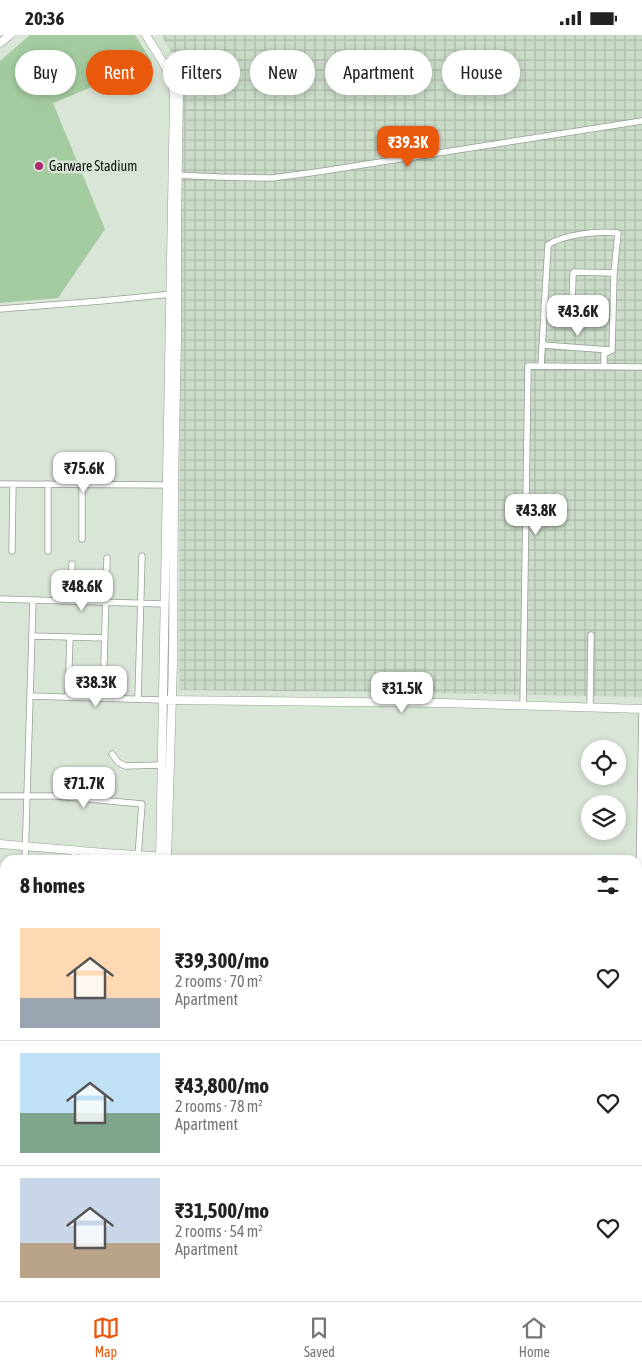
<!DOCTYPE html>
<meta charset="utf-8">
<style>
:root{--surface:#fff;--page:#f2f2f2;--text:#222;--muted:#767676;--line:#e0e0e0;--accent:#ea580c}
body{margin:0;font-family:"Asap Condensed",sans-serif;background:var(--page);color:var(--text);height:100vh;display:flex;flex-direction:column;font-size:19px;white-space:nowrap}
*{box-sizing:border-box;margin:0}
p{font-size:16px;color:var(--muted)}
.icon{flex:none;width:28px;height:28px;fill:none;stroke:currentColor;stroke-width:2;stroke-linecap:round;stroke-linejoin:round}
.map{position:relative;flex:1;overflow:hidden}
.drawer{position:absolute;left:0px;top:820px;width:642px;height:446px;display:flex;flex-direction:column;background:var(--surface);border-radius:15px 15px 0 0;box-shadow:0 2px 8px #0003}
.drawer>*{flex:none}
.banner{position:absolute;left:15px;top:15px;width:612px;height:45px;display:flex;gap:10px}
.fabs{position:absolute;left:581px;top:705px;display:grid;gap:10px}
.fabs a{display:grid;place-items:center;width:45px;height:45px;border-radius:50%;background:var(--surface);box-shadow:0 2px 8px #0003;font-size:25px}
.price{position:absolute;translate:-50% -42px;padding:0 11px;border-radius:10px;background:#fff;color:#222;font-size:16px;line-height:32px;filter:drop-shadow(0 1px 2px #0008)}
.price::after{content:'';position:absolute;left:50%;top:30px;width:15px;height:11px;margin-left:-8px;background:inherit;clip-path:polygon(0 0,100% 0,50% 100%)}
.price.on{background:var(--accent);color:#fff}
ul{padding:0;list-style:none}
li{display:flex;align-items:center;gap:15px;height:125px;padding:0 20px}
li+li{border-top:1px solid var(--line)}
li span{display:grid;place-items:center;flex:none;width:140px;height:100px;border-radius:0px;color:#555}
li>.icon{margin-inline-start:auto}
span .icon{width:60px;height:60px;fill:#fffc;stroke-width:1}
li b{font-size:21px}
h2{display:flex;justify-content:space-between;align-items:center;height:60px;padding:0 20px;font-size:21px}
.chip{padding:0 18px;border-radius:22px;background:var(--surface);box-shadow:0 2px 8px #0003;font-size:18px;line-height:45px}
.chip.on{background:var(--accent);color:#fff}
.status{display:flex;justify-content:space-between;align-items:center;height:35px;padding:0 25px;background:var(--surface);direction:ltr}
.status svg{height:14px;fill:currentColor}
.menu{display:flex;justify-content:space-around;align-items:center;height:70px;border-top:1px solid var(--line);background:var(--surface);font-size:14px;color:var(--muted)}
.menu a{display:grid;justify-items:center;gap:2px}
.menu .on{color:var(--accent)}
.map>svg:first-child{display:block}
</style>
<div class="status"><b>20:36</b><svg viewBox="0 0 49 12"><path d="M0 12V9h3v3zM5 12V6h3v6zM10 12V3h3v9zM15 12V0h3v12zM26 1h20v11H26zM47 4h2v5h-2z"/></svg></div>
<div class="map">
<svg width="642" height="1266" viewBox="0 0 642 1266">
<defs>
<pattern id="industrial-grid" width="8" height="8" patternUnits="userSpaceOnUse" patternTransform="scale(1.25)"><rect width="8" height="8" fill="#cadbc8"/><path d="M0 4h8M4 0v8" fill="none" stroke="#adbbab"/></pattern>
</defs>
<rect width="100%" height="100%" fill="#d9e5d7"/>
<!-- industrial -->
<path fill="url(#industrial-grid)" d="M161 0H642V662L386 657 179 655 181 34Z"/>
<!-- green -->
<path fill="#a4cba0" d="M30 0H135L152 27 53 68 105 194 58 263 0 268V26Z"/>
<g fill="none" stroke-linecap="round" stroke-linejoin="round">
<defs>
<path id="street" d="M174 140 218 142 272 143 317 137 642 86
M544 270H572L573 239 574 237 614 238
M0 274 101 266 172 259
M542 310 610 315
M541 331 548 210C564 199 598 196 618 198L614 238 612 315 604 319V331
M0 449 170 450
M48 449V516
M82 504V449
M12 516 13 449
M0 564 165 569
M71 566 72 529
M32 601 105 603
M30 661 162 665
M68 662 70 602
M103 663 107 523
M138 664 142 521
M523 671 528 331 642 332
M590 672 591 600
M112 719 118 727 125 731 162 730
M0 761H56L142 769 138 821
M25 825 33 565
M74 825V815
M0 853H5
M638 899 642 674
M638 908H642
M0 912 5 910
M0 1017 5 1015
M0 1061 5 1059
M0 1105 5 1103
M0 1150H5
M0 1175 5 1186
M2 1201 5 1242"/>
<path id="secondary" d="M146 0C157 19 173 38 174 61L160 825
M0 8 10 0
M167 665 442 668 642 674
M0 809 105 818 153 821 165 824
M167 825 173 628 174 450 177 304V187L179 56 176 43
M567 1266V1261"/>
<path id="primary" d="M638 1246H642
M0 1250H5
M638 1254 642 1253
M144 1266 424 1261"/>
<path id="highway" d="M0 1263 113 1261"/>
</defs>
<!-- street casing -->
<use href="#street" stroke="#95a094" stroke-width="7"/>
<!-- secondary casing -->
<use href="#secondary" stroke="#95a094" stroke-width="9"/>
<!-- primary casing -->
<use href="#primary" stroke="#95a094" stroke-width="10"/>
<!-- highway casing -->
<use href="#highway" stroke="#95a094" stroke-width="11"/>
<!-- street -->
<use href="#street" stroke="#fff" stroke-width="5.5"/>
<!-- secondary -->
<use href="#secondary" stroke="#fff" stroke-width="8"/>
<!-- primary -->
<use href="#primary" stroke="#fff" stroke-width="9"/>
<!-- highway -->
<use href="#highway" stroke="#fff" stroke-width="10"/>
</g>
<!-- markers -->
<circle fill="#ad2971" stroke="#d9e5d7" stroke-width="2" cx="39" cy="131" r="5"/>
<g text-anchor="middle" stroke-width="5" stroke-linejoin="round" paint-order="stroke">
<!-- poi labels -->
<g font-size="14" fill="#131713" stroke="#d9e5d7" text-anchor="start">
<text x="49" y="136">Garware Stadium</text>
</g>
</g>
</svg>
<div class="fabs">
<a><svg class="icon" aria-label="locate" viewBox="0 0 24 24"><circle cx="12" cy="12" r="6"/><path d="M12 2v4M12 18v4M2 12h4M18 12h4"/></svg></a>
<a><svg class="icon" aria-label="layers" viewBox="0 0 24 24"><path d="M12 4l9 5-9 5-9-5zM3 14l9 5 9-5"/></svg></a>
</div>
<b class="price on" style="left:408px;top:133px">₹39.3K</b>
<b class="price" style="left:578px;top:302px">₹43.6K</b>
<b class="price" style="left:84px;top:459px">₹75.6K</b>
<b class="price" style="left:536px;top:501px">₹43.8K</b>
<b class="price" style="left:82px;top:577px">₹48.6K</b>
<b class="price" style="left:96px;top:673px">₹38.3K</b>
<b class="price" style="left:402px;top:679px">₹31.5K</b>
<b class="price" style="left:84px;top:774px">₹71.7K</b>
<div class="banner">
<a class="chip">Buy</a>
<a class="chip on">Rent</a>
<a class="chip">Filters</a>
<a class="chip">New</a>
<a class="chip">Apartment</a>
<a class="chip">House</a>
</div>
<section class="drawer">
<h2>8 homes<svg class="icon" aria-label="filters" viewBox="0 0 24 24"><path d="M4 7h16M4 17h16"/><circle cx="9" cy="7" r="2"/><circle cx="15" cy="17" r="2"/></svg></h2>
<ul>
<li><span style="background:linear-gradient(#ffd9b3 70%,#9aa5b1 0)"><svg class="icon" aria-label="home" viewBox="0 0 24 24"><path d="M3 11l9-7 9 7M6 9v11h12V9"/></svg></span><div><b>₹39,300/mo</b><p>2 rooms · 70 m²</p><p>Apartment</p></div><svg class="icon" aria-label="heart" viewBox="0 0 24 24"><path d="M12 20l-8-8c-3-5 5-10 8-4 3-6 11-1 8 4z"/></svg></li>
<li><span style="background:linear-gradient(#bfe0f5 60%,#7fa58c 0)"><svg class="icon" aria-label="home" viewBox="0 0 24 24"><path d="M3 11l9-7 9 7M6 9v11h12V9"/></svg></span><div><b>₹43,800/mo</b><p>2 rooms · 78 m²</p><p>Apartment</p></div><svg class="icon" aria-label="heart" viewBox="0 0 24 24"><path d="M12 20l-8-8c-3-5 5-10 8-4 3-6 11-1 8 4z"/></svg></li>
<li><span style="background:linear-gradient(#c9d6e8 65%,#b9a48a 0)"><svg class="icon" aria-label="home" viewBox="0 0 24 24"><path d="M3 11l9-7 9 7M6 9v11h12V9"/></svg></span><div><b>₹31,500/mo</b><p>2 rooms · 54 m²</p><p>Apartment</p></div><svg class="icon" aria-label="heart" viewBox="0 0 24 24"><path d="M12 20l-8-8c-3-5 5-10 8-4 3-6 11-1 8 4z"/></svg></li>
</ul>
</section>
</div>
<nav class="menu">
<a class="on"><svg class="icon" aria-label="map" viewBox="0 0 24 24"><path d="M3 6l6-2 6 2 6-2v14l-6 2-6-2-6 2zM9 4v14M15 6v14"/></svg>Map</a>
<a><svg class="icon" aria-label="saved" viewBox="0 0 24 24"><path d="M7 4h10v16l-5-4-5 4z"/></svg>Saved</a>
<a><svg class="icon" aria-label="home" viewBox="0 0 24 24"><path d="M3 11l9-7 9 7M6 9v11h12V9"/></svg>Home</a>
</nav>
